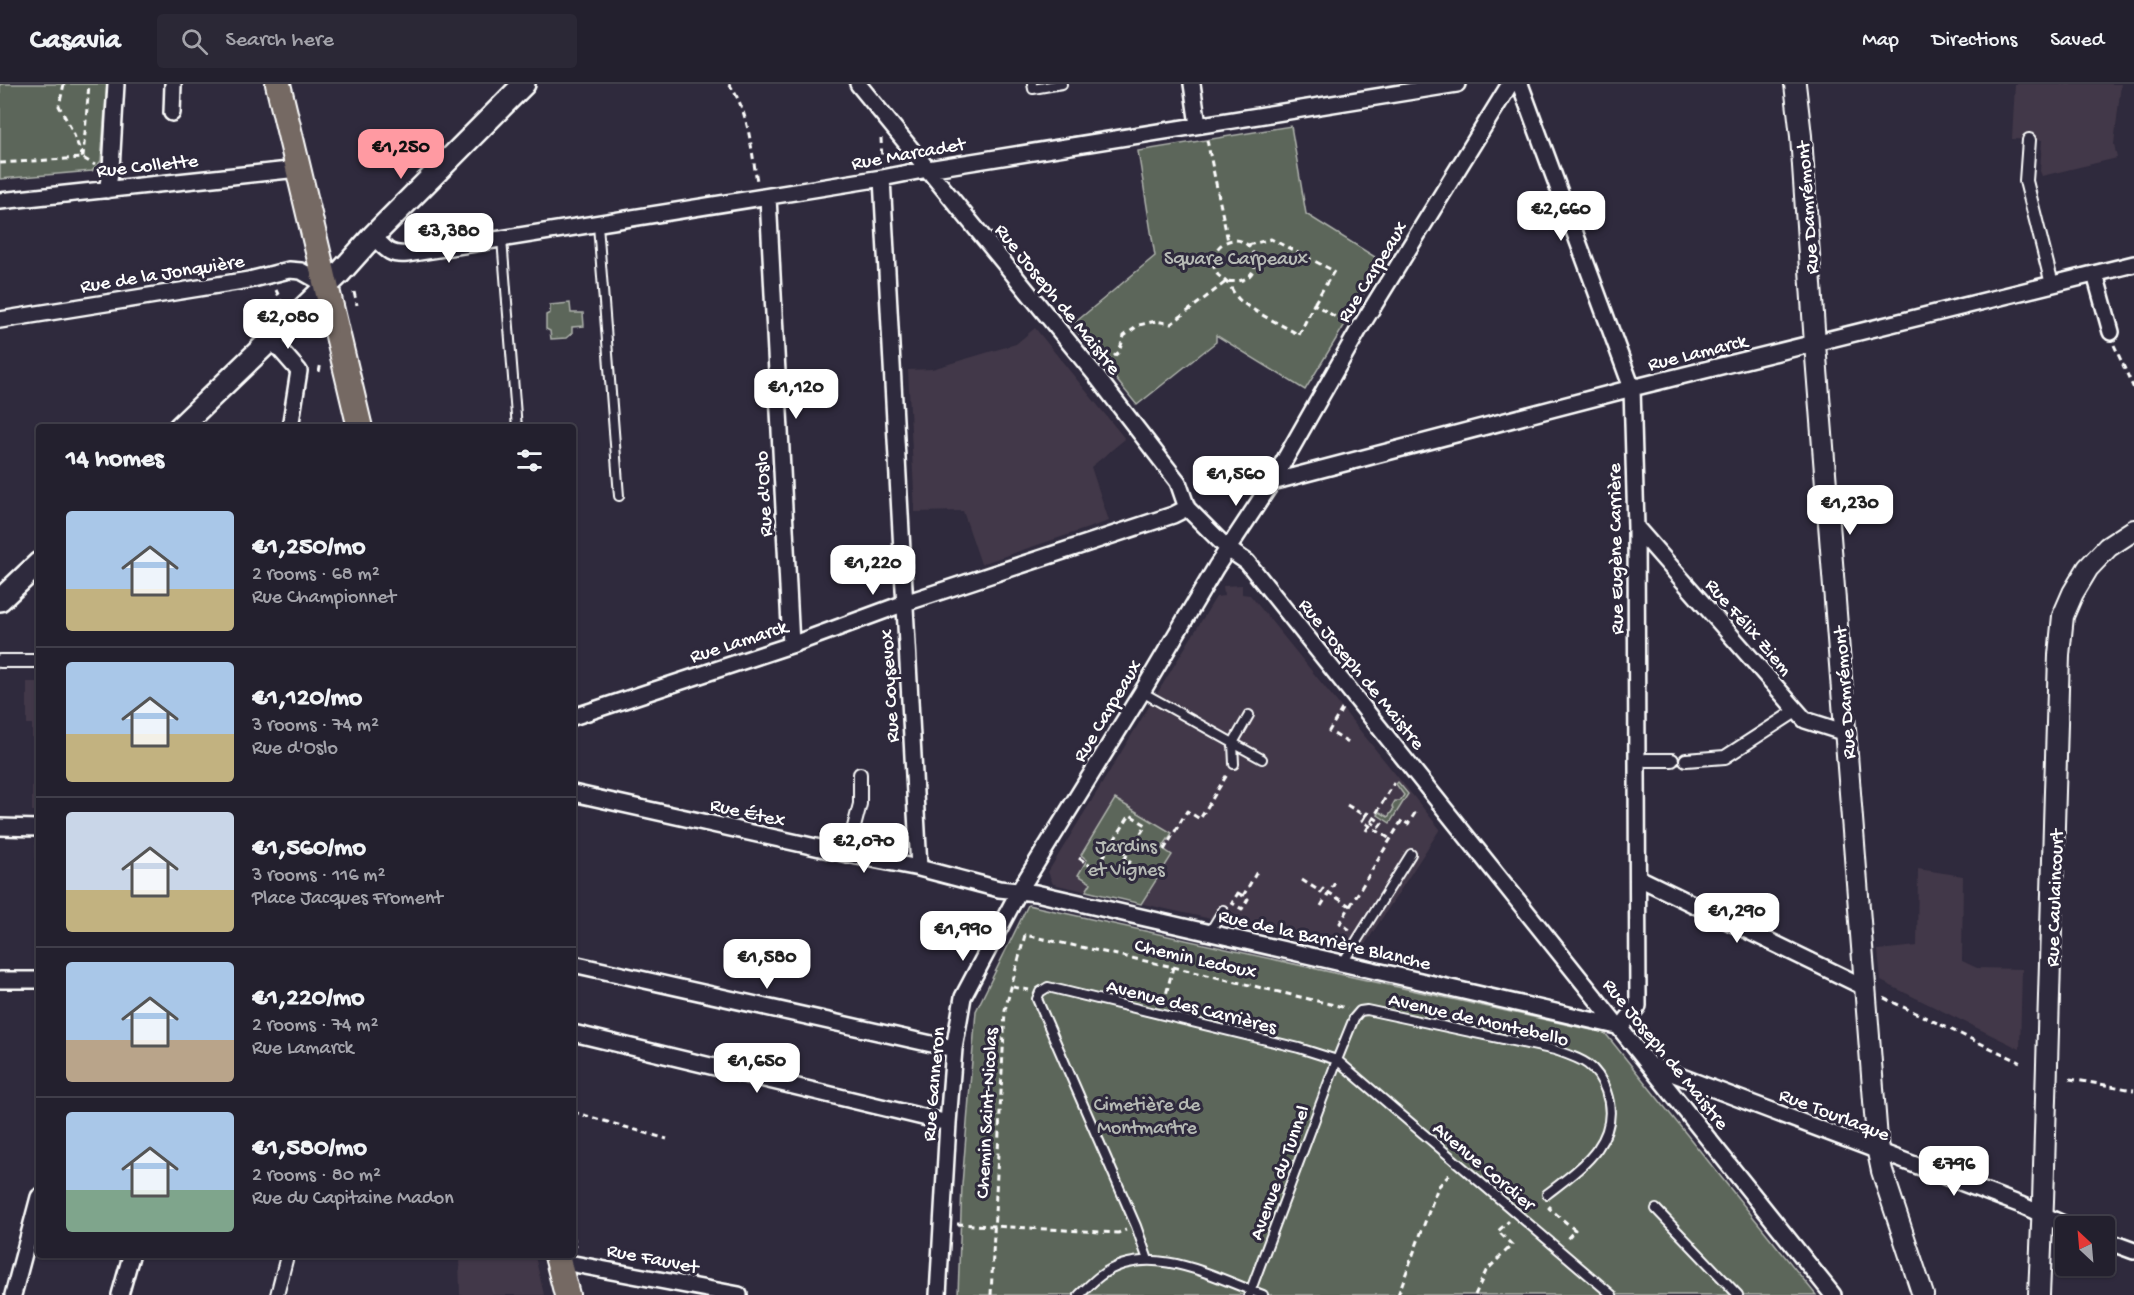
<!DOCTYPE html>
<meta charset="utf-8">
<style>
:root{--surface:#23202e;--page:#2b2836;--text:#f1f3f6;--muted:#a3a3aa;--line:#403e4a;--accent:#ff9aa2}
body{margin:0;font-family:"Gochi Hand",sans-serif;background:var(--page);color:var(--text);height:100vh;display:flex;flex-direction:column;font-size:22px;white-space:nowrap}
*{box-sizing:border-box;margin:0}
p{font-size:20px;color:var(--muted)}
.icon{flex:none;width:33px;height:33px;fill:none;stroke:currentColor;stroke-width:2;stroke-linecap:round;stroke-linejoin:round}
.map{position:relative;flex:1;overflow:hidden}
.drawer{position:absolute;left:36px;top:340px;width:540px;height:834px;display:flex;flex-direction:column;background:var(--surface);border-radius:6px;box-shadow:0 2px 4px #0004,0 0 0 2px var(--line)}
.drawer>*{flex:none}
.needle{width:39px;rotate:334deg}
.buttons{position:absolute;left:2055px;top:1132px;display:grid;gap:12px}
.buttons a{display:grid;place-items:center;width:60px;height:60px;border-radius:6px;background:var(--surface);box-shadow:0 2px 4px #0004,0 0 0 2px var(--line);font-size:30px}
.price{position:absolute;translate:-50% -51px;padding:0 14px;border-radius:12px;background:#fff;color:#222;font-size:20px;line-height:39px;filter:drop-shadow(0 2px 3px #0008)}
.price::after{content:'';position:absolute;left:50%;top:36px;width:18px;height:14px;margin-left:-9px;background:inherit;clip-path:polygon(0 0,100% 0,50% 100%)}
.price.current{background:var(--accent);color:#111}
ul{padding:0;list-style:none}
li{display:flex;align-items:center;gap:18px;height:150px;padding:0 30px}
li+li{border-top:2px solid var(--line)}
li span{display:grid;place-items:center;flex:none;width:168px;height:120px;border-radius:6px;color:#555}
li>.icon{margin-inline-start:auto}
span .icon{width:72px;height:72px;fill:#fffc;stroke-width:1}
li b{font-size:26px}
h2{display:flex;justify-content:space-between;align-items:center;height:72px;padding:0 30px;font-size:26px}
header{display:flex;align-items:center;gap:36px;box-sizing:border-box;height:84px;padding:0 30px;background:var(--surface);border-bottom:2px solid var(--line)}
header strong{font-size:28px}
nav{display:flex;gap:33px;margin-inline-start:auto;font-size:21px}
.search{width:420px;height:54px;background:var(--page);display:flex;align-items:center;gap:15px;box-sizing:border-box;padding:0 21px;border-radius:6px;color:var(--muted);font-size:22px}
.map>svg:first-child{display:block}
</style>
<header>
<strong>Casavia</strong>
<div class="search"><svg class="icon" aria-label="search" viewBox="0 0 24 24"><circle cx="10" cy="10" r="6"/><path d="M15 15l6 6"/></svg>Search here</div>
<nav><a>Map</a><a>Directions</a><a>Saved</a></nav>
</header>
<div class="map">
<svg width="2134" height="1211" viewBox="0 0 2134 1211">
<rect width="100%" height="100%" fill="#2f2a3d"/>
<filter id="ink" filterUnits="userSpaceOnUse"><feTurbulence type="fractalNoise" baseFrequency=".0167" numOctaves="2"/><feDisplacementMap in="SourceGraphic" scale="12" xChannelSelector="R" yChannelSelector="G"/><feConvolveMatrix kernelMatrix="1 2 1 2 8 2 1 2 1" color-interpolation-filters="sRGB"/></filter>
<g filter="url(#ink)">
<!-- built -->
<path fill="#423848" d="M2015 0H2121L2114 60 2117 74 2042 92 2040 87 2042 56 2012 55Z
M1035 244 1125 355 1091 383 1109 437 981 480 963 427 915 428 908 286 932 285 1016 260Z
M1242 501V510L1250 511 1440 745 1360 868 1053 800 1048 788 1216 513 1224 512 1223 502Z
M27 598H39V727H32V640H27Z
M35 758H39V846H36Z
M1918 785 1963 792 1962 877 1977 884 2022 885 2020 965 1881 897 1878 866 1917 862Z
M459 1172H535L544 1211H460Z"/>
<!-- green -->
<path fill="#5c665a" stroke="#aeb2ac" stroke-width="1.5" d="M0 0H107L101 77 92 87 0 95Z
M1291 42 1306 130 1383 178 1305 306 1216 251V258L1137 321 1072 241 1155 172 1138 67Z
M570 219 571 229H583L584 242 572 243V249L566 254 551 255 550 247 546 245V231L550 229V221Z
M1398 698 1408 710 1390 739 1378 731 1380 728 1388 733 1393 726 1392 722 1395 717H1400L1404 711 1396 700Z
M1115 715 1172 749 1162 764 1172 771 1141 820 1086 807 1091 799 1078 791 1087 776 1081 771Z
M1028 821 1605 949 1816 1211H958L962 1101 976 927Z"/>
<g fill="none" stroke-linecap="round" stroke-linejoin="round">
<defs>
<path id="service" d="M1032 0 1033 5 1062 0
M598 141 619 412
M502 155 517 344
M1142 608 1233 659 1249 631
M1233 659 1262 675
M1233 659 1234 680
M1209 849 1223 826
M1342 880 1411 770
M1656 1125 1738 1211
M1148 1176 1136 1142 1037 915 1040 908 1048 903 1299 964 1337 976 1612 1211
M1079 1211C1086 1205 1092 1198 1100 1192 1149 1156 1214 1193 1263 1211
M1249 1211 1337 976 1354 934 1360 927 1367 926 1555 966C1581 975 1596 979 1606 1007 1623 1056 1581 1084 1547 1110"/>
<path id="pedestrian" d="M2029 56 2026 97 2052 200
M0 577H39
M1646 676H1672
M1686 676 1725 673 1796 627
M847 770 860 720V690
M277 1211 287 1172"/>
<path id="minor" d="M858 0 1094 289 1178 398 1187 424 1228 465 1247 478 1833 1211
M1192 0 1198 41
M172 29 173 0
M882 94 919 784
M107 106 111 85 116 0
M768 113 791 561
M0 117 298 85
M373 152C385 164 389 172 407 170L882 94 928 85 1457 0
M2095 190 2111 248
M0 236 249 196 289 186 301 187 326 201
M271 255 299 287 290 344
M1272 398 1632 304 2134 180
M1636 443 1805 636 1846 649
M573 633 791 561 905 519 1173 431 1187 424
M573 709 847 770 919 784 999 805 1036 809 1621 943 1638 922 1636 443 1632 304 1520 0
M0 743 39 744
M1639 794 1864 903
M573 880 954 965
M0 896H39
M573 949 948 1039
M1653 982 2021 1121 2070 1143
M2104 1156 2134 1167
M558 1177 739 1211
M13 1211 39 1113
M120 1211 131 1172
M938 1211 948 1039 954 965 963 913 1019 807 1142 608 1216 483 1272 398 1358 247 1510 0"/>
<path id="tertiary" d="M1795 0 1801 52 1815 260 1878 1068 1882 1087 1923 1211
M2039 1211 2043 1117 2059 571 2063 532 2073 509 2088 484 2108 463 2134 446"/>
<path id="secondary" d="M179 344 339 190 373 152 524 0
M0 516 39 479"/>
<path id="primary" d="M278 0 360 344
M557 1172 567 1211"/>
</defs>
<!-- service casing -->
<use href="#service" stroke="#fff" stroke-width="12"/>
<!-- pedestrian casing -->
<use href="#pedestrian" stroke="#fff" stroke-width="16"/>
<!-- minor casing -->
<use href="#minor" stroke="#fff" stroke-width="20"/>
<!-- tertiary casing -->
<use href="#tertiary" stroke="#fff" stroke-width="24"/>
<!-- secondary casing -->
<use href="#secondary" stroke="#fff" stroke-width="26"/>
<!-- primary casing -->
<use href="#primary" stroke="#fff" stroke-width="28"/>
<!-- path -->
<path stroke="#fff" stroke-width="3" stroke-dasharray="6 4.5" stroke-linecap="butt" d="M64 0 59 22 72 46 83 74
M729 0C749 27 751 65 757 97
M881 54 882 78
M1207 56 1228 157
M83 73 89 0
M0 79 83 74 95 81
M1248 161 1271 155 1334 187 1314 220
M276 206 282 219
M354 208 357 221
M2114 261 2134 305
M1106 279 1119 268 1124 252 1139 241 1156 237 1171 240 1227 197C1272 203 1256 142 1224 159 1213 165 1210 181 1218 191 1221 194 1225 196 1228 200 1233 206 1236 214 1242 218 1259 231 1281 240 1299 251L1314 220 1344 238
M319 288 321 279
M1342 625 1329 647 1350 660
M1347 721 1365 732 1362 737 1390 755
M1365 732 1367 729 1382 739 1379 743 1371 738
M1366 747 1394 699
M1112 760 1127 770
M1164 766 1187 727 1200 735 1228 689
M1079 774 1092 783H1097L1130 731 1146 741 1115 790 1120 793 1133 773
M1302 796 1321 808 1323 805 1350 822
M1238 809 1248 815 1242 825 1232 819Z
M1243 812 1258 786
M1321 822 1336 797
M1350 846 1340 839 1402 736 1408 740 1417 726
M1013 903 1029 906
M1884 914 2020 978
M1164 919 1173 883
M2070 995 2134 1006
M573 1028 667 1055
M1551 1122 1549 1124 1575 1146 1565 1157
M957 1140 1118 1149 1126 1146
M573 1151 576 1163
M991 1211 1005 926 1025 851 1173 883 1347 924
M1398 1211 1438 1103 1452 1088
M1475 1211 1486 1187 1512 1161 1498 1147 1509 1137"/>
<!-- service -->
<use href="#service" stroke="#2f2a3d" stroke-width="8"/>
<!-- pedestrian -->
<use href="#pedestrian" stroke="#2f2a3d" stroke-width="12"/>
<!-- minor -->
<use href="#minor" stroke="#2f2a3d" stroke-width="15"/>
<!-- tertiary -->
<use href="#tertiary" stroke="#2f2a3d" stroke-width="20"/>
<!-- secondary -->
<use href="#secondary" stroke="#2f2a3d" stroke-width="21"/>
<!-- primary -->
<use href="#primary" stroke="#756964" stroke-width="24"/>
</g>
</g>
<g text-anchor="middle" stroke-width="6" stroke-linejoin="round" paint-order="stroke">
<!-- street labels -->
<g font-size="20" fill="#fff" stroke="#2f2a3d">
<text transform="translate(908 68) rotate(-10)" y="7">Rue Marcadet</text>
<text transform="translate(147 80) rotate(-6)" y="7">Rue Collette</text>
<text transform="translate(1806 124) rotate(-94)" y="7">Rue Damrémont</text>
<text transform="translate(1371 187) rotate(-58)" y="7">Rue Carpeaux</text>
<text transform="translate(162 188) rotate(-9)" y="7">Rue de la Jonquière</text>
<text transform="translate(1059 214) rotate(51)" y="7">Rue Joseph de Maistre</text>
<text transform="translate(1697 267) rotate(-14)" y="7">Rue Lamarck</text>
<text transform="translate(762 410) rotate(-93)" y="7">Rue d'Oslo</text>
<text transform="translate(1614 465) rotate(-91)" y="7">Rue Eugène Carrière</text>
<text transform="translate(1750 542) rotate(49)" y="7">Rue Félix Ziem</text>
<text transform="translate(738 556) rotate(-18)" y="7">Rue Lamarck</text>
<text transform="translate(1363 589) rotate(51)" y="7">Rue Joseph de Maistre</text>
<text transform="translate(888 602) rotate(-93)" y="7">Rue Coysevox</text>
<text transform="translate(1843 609) rotate(-94)" y="7">Rue Damrémont</text>
<text transform="translate(1106 626) rotate(-59)" y="7">Rue Carpeaux</text>
<text transform="translate(748 727) rotate(13)" y="7">Rue Étex</text>
<text transform="translate(2053 814) rotate(-88)" y="7">Rue Caulaincourt</text>
<text transform="translate(1325 854) rotate(13)" y="7">Rue de la Barrière Blanche</text>
<text transform="translate(1196 873) rotate(13)" y="7">Chemin Ledoux</text>
<text transform="translate(1192 921) rotate(14)" y="7">Avenue des Carrières</text>
<text transform="translate(1479 934) rotate(13)" y="7">Avenue de Montebello</text>
<text transform="translate(1667 969) rotate(51)" y="7">Rue Joseph de Maistre</text>
<text transform="translate(932 1000) rotate(-85)" y="7">Rue Ganneron</text>
<text transform="translate(985 1029) rotate(-87)" y="7">Chemin Saint-Nicolas</text>
<text transform="translate(1835 1029) rotate(21)" y="7">Rue Tourlaque</text>
<text transform="translate(1485 1081) rotate(40)" y="7">Avenue Cordier</text>
<text transform="translate(1278 1088) rotate(-70)" y="7">Avenue du Tunnel</text>
<text transform="translate(653 1173) rotate(11)" y="7">Rue Fauvet</text>
</g>
<!-- park labels -->
<g font-size="20" fill="#b6bab5" stroke="#2f2a3d">
<text x="1236" y="180">Square Carpeaux</text>
<text x="1126" y="768">Jardins<tspan x="1126" dy="23">et Vignes</tspan></text>
<text x="1147" y="1026">Cimetière de<tspan x="1147" dy="23">Montmartre</tspan></text>
</g>
</g>
</svg>
<div class="buttons">
<a><svg class="needle" viewBox="-14 -14 28 28"><path d="M0-13l5 13h-10z" fill="#e53935"/><path d="M0 13l5-13h-10z" fill="#a3a3aa"/></svg></a>
</div>
<b class="price current" style="left:401px;top:96px">€1,250</b>
<b class="price" style="left:1561px;top:158px">€2,660</b>
<b class="price" style="left:449px;top:180px">€3,380</b>
<b class="price" style="left:288px;top:266px">€2,080</b>
<b class="price" style="left:796px;top:336px">€1,120</b>
<b class="price" style="left:1236px;top:423px">€1,560</b>
<b class="price" style="left:1850px;top:452px">€1,230</b>
<b class="price" style="left:873px;top:512px">€1,220</b>
<b class="price" style="left:864px;top:790px">€2,070</b>
<b class="price" style="left:1737px;top:860px">€1,290</b>
<b class="price" style="left:963px;top:878px">€1,990</b>
<b class="price" style="left:767px;top:906px">€1,580</b>
<b class="price" style="left:757px;top:1010px">€1,650</b>
<b class="price" style="left:1954px;top:1113px">€796</b>
<section class="drawer">
<h2>14 homes<svg class="icon" aria-label="filters" viewBox="0 0 24 24"><path d="M4 7h16M4 17h16"/><circle cx="9" cy="7" r="2"/><circle cx="15" cy="17" r="2"/></svg></h2>
<ul>
<li><span style="background:linear-gradient(#a9c7e8 65%,#c2b280 0)"><svg class="icon" aria-label="home" viewBox="0 0 24 24"><path d="M3 11l9-7 9 7M6 9v11h12V9"/></svg></span><div><b>€1,250/mo</b><p>2 rooms · 68 m²</p><p>Rue Championnet</p></div></li>
<li><span style="background:linear-gradient(#a9c7e8 60%,#c2b280 0)"><svg class="icon" aria-label="home" viewBox="0 0 24 24"><path d="M3 11l9-7 9 7M6 9v11h12V9"/></svg></span><div><b>€1,120/mo</b><p>3 rooms · 74 m²</p><p>Rue d'Oslo</p></div></li>
<li><span style="background:linear-gradient(#c9d6e8 65%,#c2b280 0)"><svg class="icon" aria-label="home" viewBox="0 0 24 24"><path d="M3 11l9-7 9 7M6 9v11h12V9"/></svg></span><div><b>€1,560/mo</b><p>3 rooms · 116 m²</p><p>Place Jacques Froment</p></div></li>
<li><span style="background:linear-gradient(#a9c7e8 65%,#b9a48a 0)"><svg class="icon" aria-label="home" viewBox="0 0 24 24"><path d="M3 11l9-7 9 7M6 9v11h12V9"/></svg></span><div><b>€1,220/mo</b><p>2 rooms · 74 m²</p><p>Rue Lamarck</p></div></li>
<li><span style="background:linear-gradient(#a9c7e8 65%,#7fa58c 0)"><svg class="icon" aria-label="home" viewBox="0 0 24 24"><path d="M3 11l9-7 9 7M6 9v11h12V9"/></svg></span><div><b>€1,580/mo</b><p>2 rooms · 80 m²</p><p>Rue du Capitaine Madon</p></div></li>
</ul>
</section>
</div>
